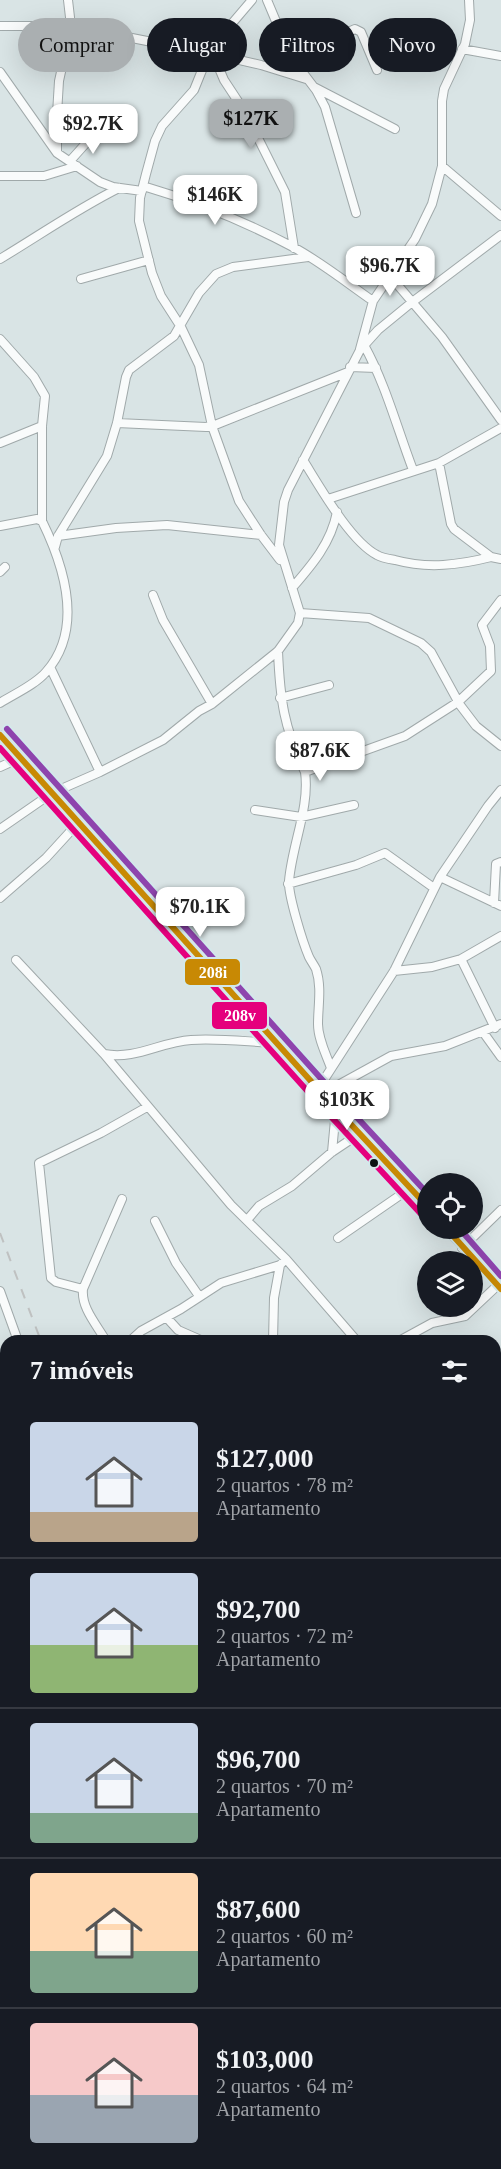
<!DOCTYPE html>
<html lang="pt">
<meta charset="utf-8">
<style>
:root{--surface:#171b24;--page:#20242c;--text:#f1f3f6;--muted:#9ea1a6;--line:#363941;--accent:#aaafb1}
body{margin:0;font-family:Georgia,serif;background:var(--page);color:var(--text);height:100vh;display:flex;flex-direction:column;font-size:22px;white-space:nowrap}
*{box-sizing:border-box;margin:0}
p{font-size:20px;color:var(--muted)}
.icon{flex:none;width:33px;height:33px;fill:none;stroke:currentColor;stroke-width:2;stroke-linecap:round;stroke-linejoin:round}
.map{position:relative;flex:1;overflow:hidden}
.panel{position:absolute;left:0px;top:1335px;width:501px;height:834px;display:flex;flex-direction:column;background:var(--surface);border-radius:18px 18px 0 0;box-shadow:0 6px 24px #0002}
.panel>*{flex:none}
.top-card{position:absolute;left:18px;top:18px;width:465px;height:54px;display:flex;gap:12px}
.tools{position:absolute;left:417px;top:1173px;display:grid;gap:12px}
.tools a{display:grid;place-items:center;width:66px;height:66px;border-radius:50%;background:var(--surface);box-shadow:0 6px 24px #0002;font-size:30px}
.price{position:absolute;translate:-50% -51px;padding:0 14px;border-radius:12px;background:#fff;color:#222;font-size:20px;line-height:39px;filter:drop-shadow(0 2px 3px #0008)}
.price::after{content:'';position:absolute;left:50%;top:36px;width:18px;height:14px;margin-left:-9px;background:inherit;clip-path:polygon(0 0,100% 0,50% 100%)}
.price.current{background:var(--accent);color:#111}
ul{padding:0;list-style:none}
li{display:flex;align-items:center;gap:18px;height:150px;padding:0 30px}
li+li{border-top:2px solid var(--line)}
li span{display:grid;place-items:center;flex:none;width:168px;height:120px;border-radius:6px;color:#555}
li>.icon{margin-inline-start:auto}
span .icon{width:72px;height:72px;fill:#fffc;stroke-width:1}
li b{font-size:26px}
h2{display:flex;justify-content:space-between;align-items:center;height:72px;padding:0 30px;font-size:26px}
.chip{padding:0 21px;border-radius:27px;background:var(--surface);box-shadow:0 6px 24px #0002;font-size:21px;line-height:54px}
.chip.current{background:var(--accent);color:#111}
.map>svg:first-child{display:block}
</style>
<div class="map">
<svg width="501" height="2169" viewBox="0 0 501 2169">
<rect width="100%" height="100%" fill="#d9e4e5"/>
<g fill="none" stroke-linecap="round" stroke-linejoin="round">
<defs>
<path id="minor" d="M252 0 211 48 194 90 162 126 155 141 146 174 140 198 139 221 152 273 161 296 181 327 199 365 212 426 239 501 261 535 280 560
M267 0 291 57 316 90 325 107 356 213
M0 26H71L213 54 261 65 306 79
M462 49 501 56
M213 54 224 80 245 112 285 192 294 248
M295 63 337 37 355 29 361 32 377 70
M0 72 57 153 100 182 113 187 142 191
M314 87 395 129
M57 152V114L59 81 71 26 68 0
M70 161 96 132
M442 166 501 216
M0 176H44L77 166
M143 186C194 201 246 222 293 247 321 262 347 283 373 301
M0 259C40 235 77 209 119 188
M390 276 442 337 501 420
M81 279 149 260
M0 339 34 377 45 396 42 426V521
M364 345C386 385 397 428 413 470
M360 349 373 301 415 239 432 204 442 166V101L444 89 465 44 470 20 469 0
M350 367 376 368
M117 423 206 427 215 425 348 372
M0 443 42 426
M303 460C320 487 350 541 377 555 382 558 389 559 395 560 428 569 459 565 491 557
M439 463 451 524 454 529 491 557 501 559
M328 499 439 463 501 428
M0 526 37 519 42 521C64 566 84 629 46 672 35 685 14 694 0 703
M58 536 116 528 167 525 261 535
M55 547 58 536 107 456 117 423 126 377 129 370 174 336 199 293 216 274 233 267 308 257
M0 572 5 567
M292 588C312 565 331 543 337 512
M153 595 163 620 212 704
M300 613 369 618 421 643 431 652 460 705 476 726 501 746
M278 651C280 700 284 728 305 772
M50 667 100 772
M280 698 329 685
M0 735 318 1089 428 1208
M0 767 20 758
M255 810 301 817 354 805
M0 829 52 793 100 772 163 740 199 711 212 704 278 651 298 623 300 613 279 545 284 502 288 490 360 350 378 330 411 303 501 235
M440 877 501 906
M288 884 356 865 385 853 434 888
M0 898 46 858 78 823
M494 903 496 864 501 862
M461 959 495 1028
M16 960 104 1054C136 1060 160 1042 191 1040 219 1038 249 1042 277 1043
M394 971 432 967 461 959 501 936
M483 1032 501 1057
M104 1054 231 1205 286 1259 357 1341
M331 1068C326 1054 318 1039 318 1024 318 1006 322 987 316 969 314 965 311 961 309 957 303 943 288 895 289 881 292 845 310 807 305 772L405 736 458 702 491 671 490 646 482 625 501 600
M318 1089 394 971 440 877 488 806 501 790
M322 1094 391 1056 445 1046 501 1024
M332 1152 336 1109
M247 1220 259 1206 292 1186 332 1152 359 1134
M155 1221 176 1263 199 1296
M446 1228 501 1288
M338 1238 409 1189
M462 1248 501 1210
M83 1289 56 1282 51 1278 39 1163 101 1133 147 1107
M0 1291 18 1341
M167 1318 178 1330 203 1341
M106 1341C97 1325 81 1308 83 1289L122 1199
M130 1341 141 1331 181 1309 221 1283 280 1265 286 1259
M273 1341 274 1298 280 1265
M399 1341 432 1323 465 1316 498 1285
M495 1399 501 1396
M0 1444 6 1451
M0 1495 6 1489
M495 1498 501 1490
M0 1599 6 1593
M0 1653 6 1661
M495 1696 501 1700
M0 1758 6 1755
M495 1765 501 1763
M0 1904 6 1911
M495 1974 501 1979
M495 2030H501
M0 2075 6 2070
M495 2116 501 2106
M28 2163 32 2169
M328 2163 330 2169
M101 2169 107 2163
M223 2169 230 2163
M469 2169 473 2163"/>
</defs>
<!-- minor casing -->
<use href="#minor" stroke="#a0a9aa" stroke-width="10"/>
<!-- minor -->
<use href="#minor" stroke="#f9fbfb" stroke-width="8"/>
<!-- rail -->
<path stroke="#bfc1c1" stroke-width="2" stroke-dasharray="10 10" stroke-linecap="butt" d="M0 1233 41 1341
M347 2163 349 2169"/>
<defs>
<path id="bus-1" d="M0 735 318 1089 428 1207
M446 1228 501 1289"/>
<path id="bus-2" d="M0 748 311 1095 421 1214"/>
<path id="bus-3" d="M7 729 325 1083 428 1194
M459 1228 501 1276"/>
</defs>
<!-- bus-1 casing -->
<use href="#bus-1" stroke="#d3e8eb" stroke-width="10"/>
<!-- bus-2 casing -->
<use href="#bus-2" stroke="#d3e8eb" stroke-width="10"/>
<!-- bus-3 casing -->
<use href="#bus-3" stroke="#d3e8eb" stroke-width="10"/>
<!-- bus-1 -->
<use href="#bus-1" stroke="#c88904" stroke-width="6"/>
<!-- bus-2 -->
<use href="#bus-2" stroke="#e5007d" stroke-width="6"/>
<!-- bus-3 -->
<use href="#bus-3" stroke="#8e44ad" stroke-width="6"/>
</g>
<!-- markers -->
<circle fill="#0c1314" stroke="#d3e8eb" stroke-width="2" cx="374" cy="1163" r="5"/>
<g stroke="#d3e8eb" stroke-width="2">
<rect x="184" y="958" width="57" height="28" rx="6" fill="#c88904"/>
<rect x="211" y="1001" width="57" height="29" rx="6" fill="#e5007d"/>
</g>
<g font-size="16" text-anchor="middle" font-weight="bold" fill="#fff">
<text x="213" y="978">208i</text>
<text x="240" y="1021">208v</text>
</g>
</svg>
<div class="tools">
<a><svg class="icon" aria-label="locate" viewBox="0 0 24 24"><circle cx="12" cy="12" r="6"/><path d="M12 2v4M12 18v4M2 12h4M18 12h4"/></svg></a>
<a><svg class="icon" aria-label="layers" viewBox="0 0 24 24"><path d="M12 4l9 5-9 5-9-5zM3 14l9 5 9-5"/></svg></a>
</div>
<b class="price current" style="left:251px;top:150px">$127K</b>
<b class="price" style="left:93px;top:155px">$92.7K</b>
<b class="price" style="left:215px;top:226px">$146K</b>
<b class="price" style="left:390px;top:297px">$96.7K</b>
<b class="price" style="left:320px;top:782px">$87.6K</b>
<b class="price" style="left:200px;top:938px">$70.1K</b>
<b class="price" style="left:347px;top:1131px">$103K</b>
<div class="top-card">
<a class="chip current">Comprar</a>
<a class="chip">Alugar</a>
<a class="chip">Filtros</a>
<a class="chip">Novo</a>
</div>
<section class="panel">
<h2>7 imóveis<svg class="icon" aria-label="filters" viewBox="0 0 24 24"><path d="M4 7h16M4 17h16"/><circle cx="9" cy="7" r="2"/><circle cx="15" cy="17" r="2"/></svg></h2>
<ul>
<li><span style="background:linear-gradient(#c9d6e8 75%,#b9a48a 0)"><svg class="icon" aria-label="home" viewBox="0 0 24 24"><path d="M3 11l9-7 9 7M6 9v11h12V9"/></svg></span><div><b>$127,000</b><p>2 quartos · 78 m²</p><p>Apartamento</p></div></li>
<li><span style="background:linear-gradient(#c9d6e8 60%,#8fb573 0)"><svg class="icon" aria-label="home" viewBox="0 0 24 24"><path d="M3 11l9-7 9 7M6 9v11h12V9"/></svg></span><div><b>$92,700</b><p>2 quartos · 72 m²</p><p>Apartamento</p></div></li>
<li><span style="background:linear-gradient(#c9d6e8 75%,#7fa58c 0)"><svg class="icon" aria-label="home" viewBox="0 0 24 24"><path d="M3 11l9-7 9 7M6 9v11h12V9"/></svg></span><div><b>$96,700</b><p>2 quartos · 70 m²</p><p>Apartamento</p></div></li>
<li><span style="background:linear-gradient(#ffd9b3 65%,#7fa58c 0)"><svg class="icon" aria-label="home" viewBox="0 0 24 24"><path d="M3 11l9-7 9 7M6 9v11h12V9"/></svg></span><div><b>$87,600</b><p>2 quartos · 60 m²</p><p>Apartamento</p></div></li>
<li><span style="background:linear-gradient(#f6c9c9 60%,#9aa5b1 0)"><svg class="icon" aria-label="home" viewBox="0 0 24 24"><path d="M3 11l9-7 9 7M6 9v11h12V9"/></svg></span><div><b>$103,000</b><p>2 quartos · 64 m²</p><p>Apartamento</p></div></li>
</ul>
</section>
</div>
